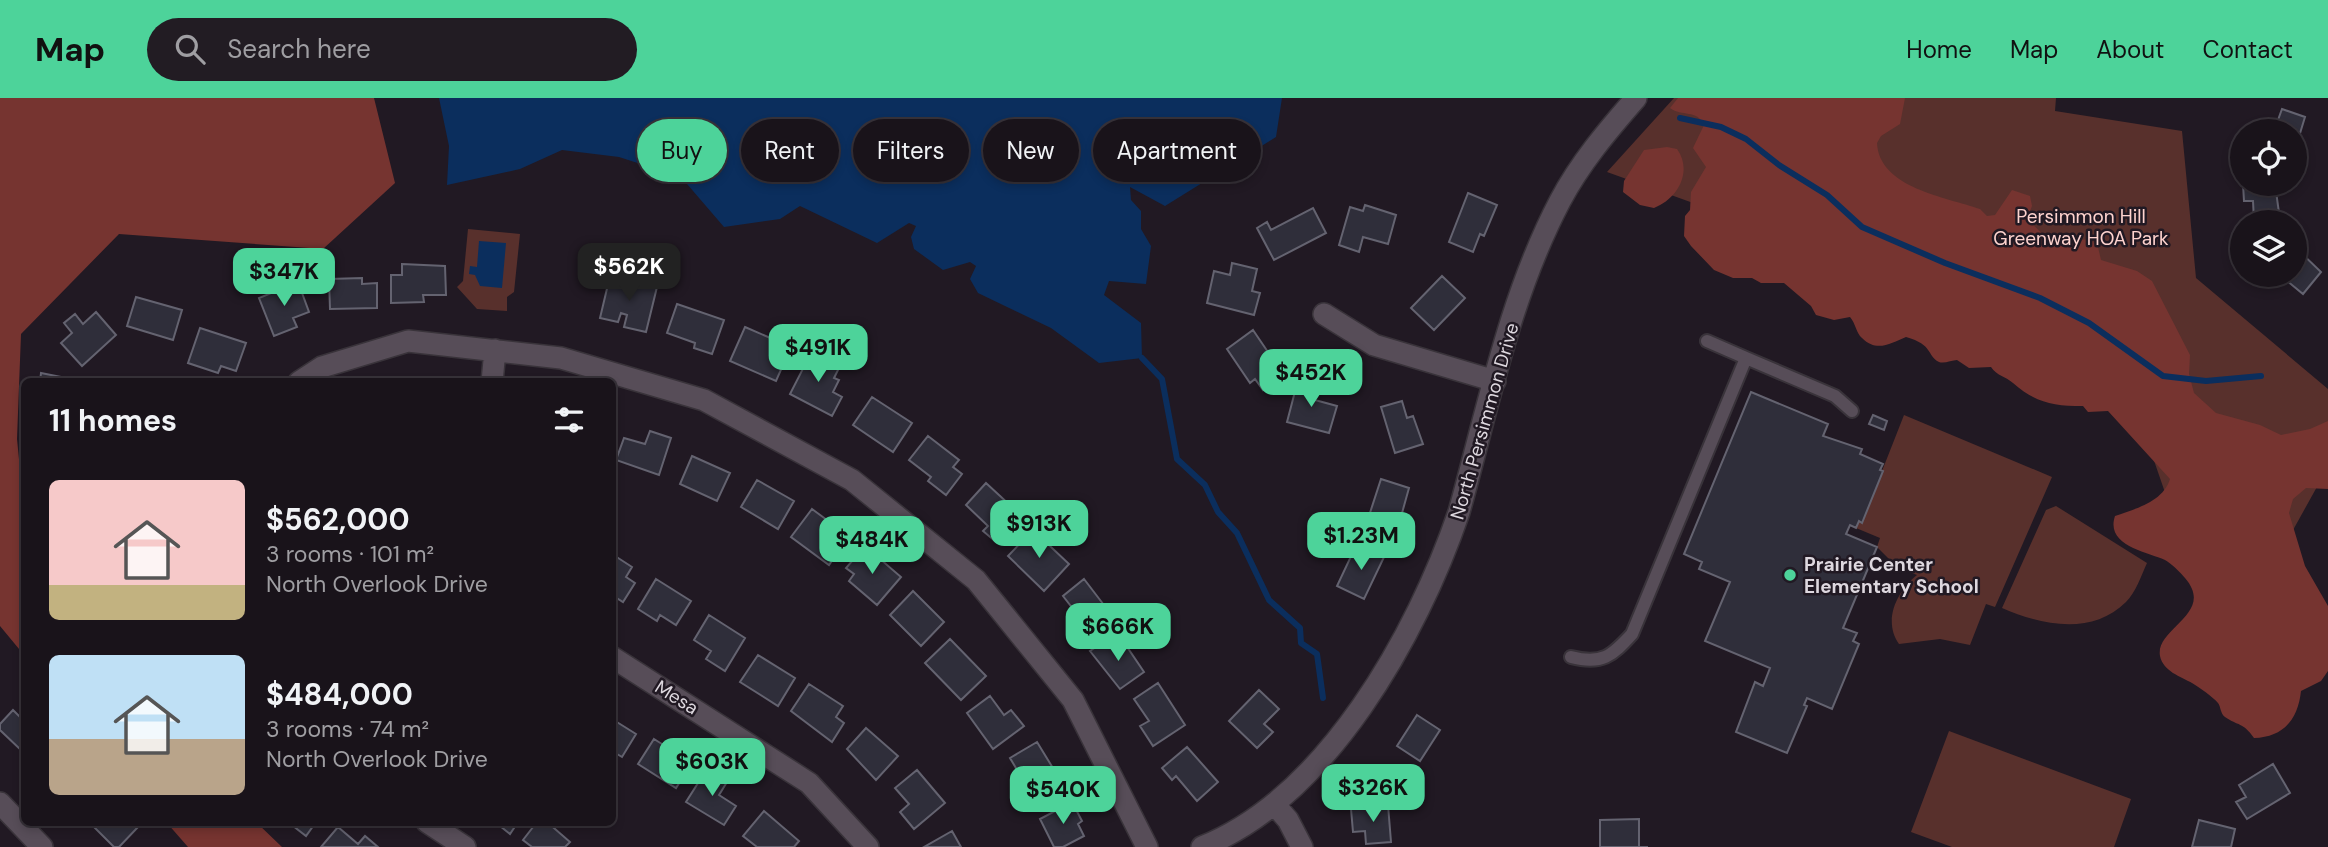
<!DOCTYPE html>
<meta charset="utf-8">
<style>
:root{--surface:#19131a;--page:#221c23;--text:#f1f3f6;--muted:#9f9ea2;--line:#373239;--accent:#4dd39a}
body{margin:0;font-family:"DM Sans",sans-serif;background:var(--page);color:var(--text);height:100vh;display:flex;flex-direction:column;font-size:26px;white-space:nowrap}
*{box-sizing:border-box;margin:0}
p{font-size:23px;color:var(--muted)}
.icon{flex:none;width:38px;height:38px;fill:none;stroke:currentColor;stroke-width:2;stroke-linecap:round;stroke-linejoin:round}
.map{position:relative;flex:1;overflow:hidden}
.side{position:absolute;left:21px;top:280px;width:595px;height:448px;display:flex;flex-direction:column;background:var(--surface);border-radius:10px;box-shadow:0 4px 10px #0003,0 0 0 2px var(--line)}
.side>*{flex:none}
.hud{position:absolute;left:637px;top:21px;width:665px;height:63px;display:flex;gap:14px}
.controls{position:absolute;left:2230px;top:21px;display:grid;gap:14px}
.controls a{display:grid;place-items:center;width:77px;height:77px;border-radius:50%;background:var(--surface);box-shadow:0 4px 10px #0003,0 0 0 2px var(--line);font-size:35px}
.price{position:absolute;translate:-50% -60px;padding:0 16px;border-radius:14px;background:var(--accent);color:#111;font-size:23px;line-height:46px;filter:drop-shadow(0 2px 4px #0008)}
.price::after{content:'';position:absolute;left:50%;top:42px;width:21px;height:16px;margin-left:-10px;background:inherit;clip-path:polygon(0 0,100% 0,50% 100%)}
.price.current{background:#222;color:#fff}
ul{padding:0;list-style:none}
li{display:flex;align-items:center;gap:21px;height:175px;padding:0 28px}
li span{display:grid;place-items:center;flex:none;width:196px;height:140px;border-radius:10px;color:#555}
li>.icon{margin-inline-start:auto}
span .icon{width:84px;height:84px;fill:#fffc;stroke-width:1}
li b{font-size:30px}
h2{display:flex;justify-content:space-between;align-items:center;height:84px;padding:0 28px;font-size:30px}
.pill{padding:0 24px;border-radius:32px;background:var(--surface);box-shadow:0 4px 10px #0003,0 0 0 2px var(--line);font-size:24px;line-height:63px}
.pill.current{background:var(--accent);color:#111}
header{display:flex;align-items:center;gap:42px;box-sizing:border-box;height:98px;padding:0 35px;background:var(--accent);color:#111}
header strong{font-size:33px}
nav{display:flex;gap:38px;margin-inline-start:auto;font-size:24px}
.search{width:490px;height:63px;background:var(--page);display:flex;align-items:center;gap:18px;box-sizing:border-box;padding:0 24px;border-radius:38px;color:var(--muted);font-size:26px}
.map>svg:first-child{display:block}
</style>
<header>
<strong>Map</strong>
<div class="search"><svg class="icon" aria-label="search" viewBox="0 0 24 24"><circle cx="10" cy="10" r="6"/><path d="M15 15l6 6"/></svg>Search here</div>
<nav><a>Home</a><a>Map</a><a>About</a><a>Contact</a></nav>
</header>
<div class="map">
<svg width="2328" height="749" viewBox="0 0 2328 749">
<rect width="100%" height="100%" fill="#211923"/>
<!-- green -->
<path fill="#58302c" d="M1674 0H2056L2055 13 2182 33 2196 180 2328 291V369L2222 560 2118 258 1607 74Z
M468 131 520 136 514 194 507 199V213L477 211 457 189 463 183Z
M1904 317 2052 379 1995 509 1986 506 1970 547 1940 541 1899 546C1882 522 1898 492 1917 477L1897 469 1877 449 1880 440 1856 430 1859 423 1862 424Z
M2056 408 2147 465C2141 478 2136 494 2126 504 2092 538 2041 527 2002 510L2046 412Z
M1949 633 2131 701 2114 749H1952L1911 734Z"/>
<!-- forest -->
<path fill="#763430" d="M0 0H374L395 85 323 151 119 136 21 236 17 341 24 412V557L0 528Z
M1678 0H1905L1900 26 1881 38 1877 45C1879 90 1946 99 1980 111L1987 118 1995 117 2012 92 2030 98 2032 108 2027 121 2052 145 2090 141 2098 149 2101 162 2137 173 2152 183 2190 257 2189 276 2194 295 2216 315 2260 327 2281 337 2310 331 2328 323V391L2306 390 2293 401 2289 415 2305 468 2328 508V573L2321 583 2301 593C2298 621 2284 639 2254 640 2243 624 2238 628 2225 619 2220 615 2221 609 2218 605 2212 598 2200 590 2192 585 2181 579 2163 573 2160 558 2155 530 2216 516 2185 480 2181 475 2171 465 2165 462 2147 454 2105 448 2115 418 2135 411 2163 404 2170 381L2108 313 2088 314 2083 308C2053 308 2036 305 2013 285 2005 278 1997 278 1991 269L1969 270 1957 262C1952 262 1944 266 1939 264 1926 257 1934 247 1906 239 1891 245 1877 255 1862 240 1856 235 1856 226 1850 219L1834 222 1816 217 1811 208 1784 185H1761L1752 180H1733L1714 172 1691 148 1684 138 1685 118 1690 112 1691 94 1706 69 1693 50 1704 27C1697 11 1682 19 1670 10Z
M1667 49 1677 51C1693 73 1678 101 1654 110L1640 107 1623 94 1624 83 1644 52Z
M167 725H257L282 749H188Z"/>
<!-- water -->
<path fill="#0b2e5d" d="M439 0H1282L1276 39 1165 108 1130 89 1131 102 1141 113V131L1151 148 1146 186 1109 183 1104 197 1141 225 1142 260 1099 265 1051 230 978 195 970 181 976 168 970 164 943 172 914 151 911 139 916 128 909 125 877 145 800 108 780 121 724 129 681 79 619 59 562 52 520 71 447 87 449 48Z
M479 143 506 145 502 190 480 188 475 177 469 176 470 168 477 169Z"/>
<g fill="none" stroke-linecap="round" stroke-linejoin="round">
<!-- stream -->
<path stroke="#0b2e5d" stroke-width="6" d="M1680 20 1721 29 1746 41 1779 67 1827 97 1862 129 1945 165 2040 200 2089 225 2163 278 2206 283 2261 278
M1142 260 1162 281 1177 361 1205 387 1218 414 1237 435 1269 502 1300 530 1301 545 1317 556 1323 600"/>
</g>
<!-- building -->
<path fill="#2f2e3a" stroke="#646370" stroke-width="2" d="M2282 11 2305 19 2294 55V33H2274Z
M2243 86H2275L2280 122 2254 123 2253 103H2244Z
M1468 95 1497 107 1484 138 1480 136 1473 154 1449 144Z
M1365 107 1396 117 1388 146 1363 139 1359 154 1339 147 1350 109 1363 113Z
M1313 110 1326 135 1274 162 1257 130 1267 124 1271 132Z
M2294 148 2321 174 2303 196 2280 177H2294Z
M1232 165 1257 171 1252 193 1260 195 1254 217 1207 205 1214 173 1230 177Z
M402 166 445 168 446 197H423L424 204 391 205V177H402Z
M610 178 657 189 646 234 624 229 627 217 621 215 618 224 600 220Z
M1442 178 1465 200 1434 232 1411 210Z
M362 180V186L377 185V210L330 211 329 181Z
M298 184 309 214 293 220 297 229 274 238 259 200Z
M136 199 182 212 173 242 127 228Z
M677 206 724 222 712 256 694 250 695 245 667 235Z
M96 214 116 237 82 268 61 245 72 235 64 225 75 216 83 226Z
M745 229 791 249 776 283 730 263Z
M200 230 246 245 236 273 221 268 218 275 188 265Z
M1253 232 1272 260 1269 264 1279 280 1263 292 1255 281 1250 285 1227 251Z
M812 253 840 268 834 280 839 282 833 294 842 299 832 318 790 296Z
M41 275 76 282 75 284H40Z
M1298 282 1319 288 1315 302 1337 308 1329 335 1287 324Z
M1751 294 1828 326 1823 338 1862 351 1860 356 1883 366 1880 372 1883 373 1862 425 1859 423 1856 430 1850 427 1846 436 1877 449 1843 530 1857 535 1853 543 1859 546 1832 611 1807 600 1804 607 1807 608 1787 655 1736 634 1755 584 1763 588 1770 570 1705 543 1730 484 1699 471 1702 464 1684 456Z
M872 299 912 325 893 354 853 327Z
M1402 303 1407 320 1413 318 1423 346 1395 355 1381 309Z
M1873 317 1887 323 1884 332 1869 326Z
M650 333 671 340 659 377 616 362 624 340 645 346Z
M928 338 959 362 953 369 962 376 946 397 928 383 931 379 909 362Z
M692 358 730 375 717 403 680 386Z
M1381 381 1409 390 1397 433 1367 424Z
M757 382 794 403 778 431 741 409Z
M986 385 1012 409 1003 419 1013 427 996 444 983 433 988 428 966 407Z
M812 411 835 428 831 434 845 444 829 467 791 439Z
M1033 432 1069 466 1044 493 1008 458Z
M865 448 901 479 877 507 849 483 854 476 846 470Z
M1366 448 1385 457 1364 501 1337 488 1353 454 1362 458Z
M612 456 632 469 626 479 635 485 623 504 612 497Z
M656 481 691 503 676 527 660 517 657 523 638 511Z
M1084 481 1110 515 1080 539 1068 523 1077 516 1063 498Z
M913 493 944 524 921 548 890 517Z
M709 517 745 540 725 573 706 561 711 553 694 542Z
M950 541 986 578 961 602 925 565Z
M1108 541 1114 549 1123 543 1144 574 1120 591 1090 553Z
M758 557 795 580 778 608 740 584Z
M1158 585 1185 627 1153 648 1140 628 1149 623 1134 601Z
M809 586 843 608 836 619 844 625 832 644 791 613Z
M1259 592 1279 611 1264 626 1273 634 1257 650 1229 623Z
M990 598 1004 617 1011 612 1024 628 993 651 967 615Z
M13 612 21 620 24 616V655L0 632V626Z
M1417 617 1440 632 1420 663 1397 648Z
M612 621 636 636 622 659 612 653Z
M866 630 898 658 876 682 847 651Z
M654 641 692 665 676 690 638 666Z
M1037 644 1059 680 1032 697 1010 660Z
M1187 649 1218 684 1197 703 1176 678 1172 682 1162 670Z
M2273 666 2290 695 2247 721 2236 704 2246 699 2239 687Z
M707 671 727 684 719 697 736 708 724 727 686 704Z
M917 672 945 705 914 731 900 714 909 706 895 690Z
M1072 704 1082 723 1078 726 1084 738 1063 749H1054L1040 721Z
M1388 707 1391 744 1366 746 1365 733 1353 734 1351 711Z
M764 713 799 743 794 749H757L743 738Z
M1639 721V749H1648H1600V722Z
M2199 722 2235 731 2231 749H2192Z
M89 724H135L139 728 119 749H114Z
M288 724H316L306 738Z
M495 724H518L510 736Z
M537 724H547L570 744 565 749H532L523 742Z
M338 729 358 746 365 738 378 749H321Z
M952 733 961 749H924Z"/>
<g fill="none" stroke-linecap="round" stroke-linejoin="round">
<defs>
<path id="service" d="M1746 260 1835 298 1852 313
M1571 559C1602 567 1612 558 1632 536L1746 260 1707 243"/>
<path id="minor" d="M1324 216 1374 247 1495 283
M299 284 322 269 408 243 561 260 704 302 852 382 976 482 1073 602 1147 749
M492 284 495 252
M612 559 809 685 868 749
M0 705 42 749
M1275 707 1288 722 1302 749
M427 724 465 749
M1202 749C1327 699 1417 537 1459 414 1488 310 1509 200 1560 103 1580 65 1608 32 1636 0"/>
</defs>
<!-- service casing -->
<use href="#service" stroke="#39333a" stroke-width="16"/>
<!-- minor casing -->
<use href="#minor" stroke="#39333a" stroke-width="24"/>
<!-- service -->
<use href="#service" stroke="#574d58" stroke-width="12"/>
<!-- minor -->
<use href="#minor" stroke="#574d58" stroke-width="21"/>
</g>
<!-- markers -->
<circle fill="#4dd39a" stroke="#211923" stroke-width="2.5" cx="1790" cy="477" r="7"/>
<g text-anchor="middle" stroke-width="5" stroke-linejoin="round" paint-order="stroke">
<!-- park labels -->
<g font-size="19" fill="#fed3ce" stroke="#211923">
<text x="2081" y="125">Persimmon Hill<tspan x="2081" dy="22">Greenway HOA Park</tspan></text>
</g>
<!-- street labels -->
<g font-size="19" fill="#ded8df" stroke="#211923">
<text transform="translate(1484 323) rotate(-74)" y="7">North Persimmon Drive</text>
<text transform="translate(677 599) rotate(32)" y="7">Mesa</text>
</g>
<!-- poi labels -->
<g font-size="19" font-weight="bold" fill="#ded8df" stroke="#211923" text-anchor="start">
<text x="1804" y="473">Prairie Center<tspan x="1804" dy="22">Elementary School</tspan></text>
</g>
</g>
</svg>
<div class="controls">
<a><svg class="icon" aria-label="locate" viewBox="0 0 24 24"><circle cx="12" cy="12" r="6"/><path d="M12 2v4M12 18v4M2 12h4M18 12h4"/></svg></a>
<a><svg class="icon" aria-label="layers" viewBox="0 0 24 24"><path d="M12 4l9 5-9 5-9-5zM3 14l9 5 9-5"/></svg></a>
</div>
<b class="price current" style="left:629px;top:205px">$562K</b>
<b class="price" style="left:284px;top:210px">$347K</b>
<b class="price" style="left:818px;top:286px">$491K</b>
<b class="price" style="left:1311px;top:311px">$452K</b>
<b class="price" style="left:1039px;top:462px">$913K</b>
<b class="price" style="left:1361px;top:474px">$1.23M</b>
<b class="price" style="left:872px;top:478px">$484K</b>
<b class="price" style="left:1118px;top:565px">$666K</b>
<b class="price" style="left:712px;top:700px">$603K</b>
<b class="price" style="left:1373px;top:726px">$326K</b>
<b class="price" style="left:1063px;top:728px">$540K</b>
<div class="hud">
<a class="pill current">Buy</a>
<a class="pill">Rent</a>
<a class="pill">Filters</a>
<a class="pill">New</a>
<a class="pill">Apartment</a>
</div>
<section class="side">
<h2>11 homes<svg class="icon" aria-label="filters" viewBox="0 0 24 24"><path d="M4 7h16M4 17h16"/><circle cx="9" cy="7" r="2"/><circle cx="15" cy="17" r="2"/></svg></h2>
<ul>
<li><span style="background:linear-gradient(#f6c9c9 75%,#c2b280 0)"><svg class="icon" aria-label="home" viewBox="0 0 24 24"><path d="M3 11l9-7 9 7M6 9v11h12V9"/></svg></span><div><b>$562,000</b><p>3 rooms · 101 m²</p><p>North Overlook Drive</p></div></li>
<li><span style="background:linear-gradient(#bfe0f5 60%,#b9a48a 0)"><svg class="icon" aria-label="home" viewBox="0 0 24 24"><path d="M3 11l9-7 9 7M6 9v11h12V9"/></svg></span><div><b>$484,000</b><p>3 rooms · 74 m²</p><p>North Overlook Drive</p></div></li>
</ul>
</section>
</div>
